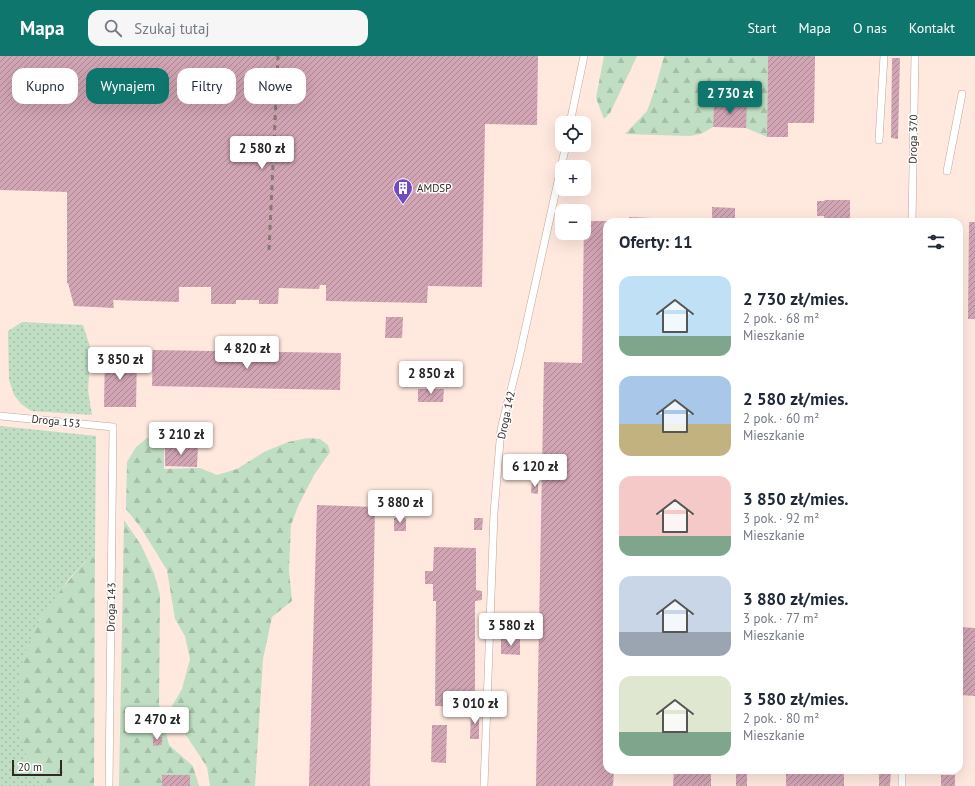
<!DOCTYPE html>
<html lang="pl">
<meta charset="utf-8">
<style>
:root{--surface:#fff;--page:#f6f6f7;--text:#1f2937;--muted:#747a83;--accent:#0f766e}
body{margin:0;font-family:"PT Sans",sans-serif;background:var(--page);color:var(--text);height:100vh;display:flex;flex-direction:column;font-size:15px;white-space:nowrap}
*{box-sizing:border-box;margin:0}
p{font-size:13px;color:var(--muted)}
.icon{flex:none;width:22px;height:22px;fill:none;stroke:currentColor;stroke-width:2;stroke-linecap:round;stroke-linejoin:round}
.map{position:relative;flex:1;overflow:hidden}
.details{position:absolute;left:603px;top:162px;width:360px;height:556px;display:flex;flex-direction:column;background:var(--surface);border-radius:12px;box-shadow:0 4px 16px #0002}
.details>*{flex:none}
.guide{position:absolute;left:12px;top:12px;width:380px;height:36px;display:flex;gap:8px}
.controls{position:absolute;left:555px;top:60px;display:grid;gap:8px}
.controls a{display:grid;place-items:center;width:36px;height:36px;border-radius:8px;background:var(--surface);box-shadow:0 4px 16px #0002;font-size:20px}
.scale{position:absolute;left:12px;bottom:10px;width:50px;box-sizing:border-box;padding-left:4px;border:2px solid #332924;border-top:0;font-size:11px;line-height:14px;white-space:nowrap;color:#332924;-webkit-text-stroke:3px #fff;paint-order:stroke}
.price{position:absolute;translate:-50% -34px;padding:0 9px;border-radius:4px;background:#fff;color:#222;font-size:13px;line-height:26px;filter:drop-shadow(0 1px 2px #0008)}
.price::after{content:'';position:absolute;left:50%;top:24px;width:12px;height:9px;margin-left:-6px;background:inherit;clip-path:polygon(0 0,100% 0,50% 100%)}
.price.active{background:var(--accent);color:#fff}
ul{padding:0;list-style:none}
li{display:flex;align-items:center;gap:12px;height:100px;padding:0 16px}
li span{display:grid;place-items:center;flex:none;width:112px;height:80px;border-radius:12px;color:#555}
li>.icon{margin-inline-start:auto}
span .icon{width:48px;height:48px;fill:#fffc;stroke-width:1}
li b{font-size:17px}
h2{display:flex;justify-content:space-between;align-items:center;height:48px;padding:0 16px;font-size:17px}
.pill{padding:0 14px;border-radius:12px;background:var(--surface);box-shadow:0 4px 16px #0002;font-size:14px;line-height:36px}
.pill.active{background:var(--accent);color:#fff}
header{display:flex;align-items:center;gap:24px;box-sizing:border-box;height:56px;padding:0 20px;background:var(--accent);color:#fff}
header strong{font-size:19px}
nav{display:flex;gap:22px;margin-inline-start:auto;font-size:14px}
.search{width:280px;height:36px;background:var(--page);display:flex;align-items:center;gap:10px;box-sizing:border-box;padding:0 14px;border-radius:12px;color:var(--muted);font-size:15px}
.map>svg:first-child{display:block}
</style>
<header>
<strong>Mapa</strong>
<div class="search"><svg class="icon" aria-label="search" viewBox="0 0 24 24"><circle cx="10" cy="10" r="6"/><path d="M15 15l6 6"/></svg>Szukaj tutaj</div>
<nav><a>Start</a><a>Mapa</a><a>O nas</a><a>Kontakt</a></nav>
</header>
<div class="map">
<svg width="975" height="730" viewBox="0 0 975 730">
<defs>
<pattern id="grass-dots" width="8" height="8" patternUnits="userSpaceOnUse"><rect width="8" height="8" fill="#bfdec3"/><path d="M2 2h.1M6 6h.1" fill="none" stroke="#a5bea7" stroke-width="1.8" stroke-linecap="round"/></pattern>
<pattern id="forest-firs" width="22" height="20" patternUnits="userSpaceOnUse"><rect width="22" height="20" fill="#bfdec3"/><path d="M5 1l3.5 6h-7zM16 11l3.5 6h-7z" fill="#a5bea7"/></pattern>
<pattern id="building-hatch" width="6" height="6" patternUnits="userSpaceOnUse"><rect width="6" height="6" fill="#d2a5b5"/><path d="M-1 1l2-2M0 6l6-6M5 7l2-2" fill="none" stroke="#ab8693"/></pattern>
</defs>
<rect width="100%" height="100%" fill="#ffe8de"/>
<!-- grass -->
<path fill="url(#grass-dots)" d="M22 266 83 269 91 294 88 334 92 359 31 355 21 348 14 339 9 324 8 275Z
M0 370 96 380 95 495 69 523 39 565 34 713 44 730H0Z"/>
<!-- forest -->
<path fill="url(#forest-firs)" d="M604 0H637L610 57 604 63 596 42Z
M664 0H768L767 81 746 72V46H714L713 71 701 78 690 80 625 78 647 55 655 33Z
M164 378V413L200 412 217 419 237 413 264 396 288 386 308 382 320 383 328 389 330 396 314 419 299 448 291 469 289 514 292 545 272 561 263 603 255 730H210L207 711 178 667 172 650 182 633 190 603 185 580 175 563 167 514 141 472 126 453 127 406 136 391 147 382Z
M124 464 141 489 154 517 160 539 159 649 169 689 193 710 199 730H119Z
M95 495 94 730H44C36 717 26 701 22 687 18 674 18 658 19 645 19 638 18 630 19 623 25 572 62 531 95 495Z"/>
<!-- building -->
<path fill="url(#building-hatch)" d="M0 0H538L537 69 485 68 482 231 428 230 427 247 326 245V229H320L319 233 279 232 278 248H259V244H236V248H211V231H179V246L113 244 114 252 74 250 68 227H67V136L0 134Z
M768 0H815L814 67H788V81H767Z
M892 2H900L898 83 891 82Z
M714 46H747L746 72 713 71Z
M825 144H850V166H824V160H817V145H824Z
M712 151 735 152V166H712Z
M629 161 652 162V166H629Z
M584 165H607V714H614L613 730H536L544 306 582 307Z
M969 166H975V263H968Z
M386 261H403L402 282H385Z
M153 294 341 297 340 334 152 330Z
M105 298 137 299 136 351H104Z
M418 333H444L443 346H418Z
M165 390H198L197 411 165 410Z
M532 426H538V438L531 437Z
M317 449 375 451 370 730H309Z
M394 462H406V475H394Z
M474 462H483L482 474H474Z
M434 491 476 492V534L482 535V544L475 545V651L435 650 436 545H433V528H425V515H433Z
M959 571 975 572V640L959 639Z
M501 583H520V599L501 598Z
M471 655H479V683H470Z
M432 669H447L446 707 431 706Z
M153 681H162V689L153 690Z
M674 714H711V730H673Z
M736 714H747V730H736Z
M786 714H844V730H786Z
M879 714H891L890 730H879Z
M162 719H190V730H162Z
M941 719H955V730H941Z"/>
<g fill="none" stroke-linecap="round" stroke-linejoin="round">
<defs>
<path id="lane" d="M570 67 584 0
M879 84 884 0
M947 115 962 38
M912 166 915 0
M0 360 113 371 109 730
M484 730 494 457 501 373 518 306 566 89
M902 730V714"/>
</defs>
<!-- lane casing -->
<use href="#lane" stroke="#bfa599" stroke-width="8"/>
<!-- lane -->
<use href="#lane" stroke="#fff" stroke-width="7"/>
<!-- rail -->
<path stroke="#887972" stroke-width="3" stroke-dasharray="5 5" stroke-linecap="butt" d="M269 194 278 0"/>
</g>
<!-- icons -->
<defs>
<symbol id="building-pin" viewBox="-11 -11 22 30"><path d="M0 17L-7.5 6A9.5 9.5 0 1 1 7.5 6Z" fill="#714ac3" stroke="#fff"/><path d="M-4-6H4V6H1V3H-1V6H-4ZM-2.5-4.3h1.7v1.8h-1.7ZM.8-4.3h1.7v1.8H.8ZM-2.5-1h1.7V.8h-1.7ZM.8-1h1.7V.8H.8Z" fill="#fff"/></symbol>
</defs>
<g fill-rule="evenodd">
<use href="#building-pin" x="392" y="121" width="22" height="30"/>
</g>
<g text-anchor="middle" stroke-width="3" stroke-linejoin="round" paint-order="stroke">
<!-- street labels -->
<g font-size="11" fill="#332924" stroke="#fff">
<text transform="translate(913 83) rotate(-89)" y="4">Droga 370</text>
<text transform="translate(506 359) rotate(-78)" y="4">Droga 142</text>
<text transform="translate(56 365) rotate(6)" y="4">Droga 153</text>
<text transform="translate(111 551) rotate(-89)" y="4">Droga 143</text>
</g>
<!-- poi labels -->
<g font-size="11" fill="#332924" stroke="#fff" text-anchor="start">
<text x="417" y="136">AMDSP</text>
</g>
</g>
</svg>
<div class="controls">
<a><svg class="icon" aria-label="locate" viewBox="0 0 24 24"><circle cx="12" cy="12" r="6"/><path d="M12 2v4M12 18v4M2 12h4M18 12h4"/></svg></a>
<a>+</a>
<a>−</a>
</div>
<div class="scale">20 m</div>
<b class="price active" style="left:730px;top:59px">2 730 zł</b>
<b class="price" style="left:262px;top:114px">2 580 zł</b>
<b class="price" style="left:247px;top:314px">4 820 zł</b>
<b class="price" style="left:120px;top:325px">3 850 zł</b>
<b class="price" style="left:431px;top:339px">2 850 zł</b>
<b class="price" style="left:181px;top:400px">3 210 zł</b>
<b class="price" style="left:535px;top:432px">6 120 zł</b>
<b class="price" style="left:400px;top:468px">3 880 zł</b>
<b class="price" style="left:511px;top:591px">3 580 zł</b>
<b class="price" style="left:475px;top:669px">3 010 zł</b>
<b class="price" style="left:157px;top:685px">2 470 zł</b>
<div class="guide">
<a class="pill">Kupno</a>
<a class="pill active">Wynajem</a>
<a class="pill">Filtry</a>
<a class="pill">Nowe</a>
</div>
<section class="details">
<h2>Oferty: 11<svg class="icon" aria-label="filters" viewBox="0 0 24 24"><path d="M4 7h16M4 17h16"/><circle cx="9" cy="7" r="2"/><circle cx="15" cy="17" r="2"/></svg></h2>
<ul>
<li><span style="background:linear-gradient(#bfe0f5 75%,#7fa58c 0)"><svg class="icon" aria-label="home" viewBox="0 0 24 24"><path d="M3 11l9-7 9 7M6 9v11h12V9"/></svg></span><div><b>2 730 zł/mies.</b><p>2 pok. · 68 m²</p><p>Mieszkanie</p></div></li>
<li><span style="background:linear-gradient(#a9c7e8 60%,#c2b280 0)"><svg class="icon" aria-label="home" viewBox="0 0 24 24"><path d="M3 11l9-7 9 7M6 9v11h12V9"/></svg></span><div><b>2 580 zł/mies.</b><p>2 pok. · 60 m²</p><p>Mieszkanie</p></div></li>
<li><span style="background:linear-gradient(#f6c9c9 75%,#7fa58c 0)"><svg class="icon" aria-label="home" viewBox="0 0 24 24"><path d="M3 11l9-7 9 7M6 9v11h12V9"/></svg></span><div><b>3 850 zł/mies.</b><p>3 pok. · 92 m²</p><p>Mieszkanie</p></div></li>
<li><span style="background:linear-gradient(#c9d6e8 70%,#9aa5b1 0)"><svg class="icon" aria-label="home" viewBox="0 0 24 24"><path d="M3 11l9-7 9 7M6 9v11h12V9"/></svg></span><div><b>3 880 zł/mies.</b><p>3 pok. · 77 m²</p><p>Mieszkanie</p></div></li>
<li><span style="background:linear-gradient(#dfe7d0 70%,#7fa58c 0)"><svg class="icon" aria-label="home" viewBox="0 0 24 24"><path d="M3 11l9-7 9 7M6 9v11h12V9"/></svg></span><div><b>3 580 zł/mies.</b><p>2 pok. · 80 m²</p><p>Mieszkanie</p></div></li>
</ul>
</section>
</div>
